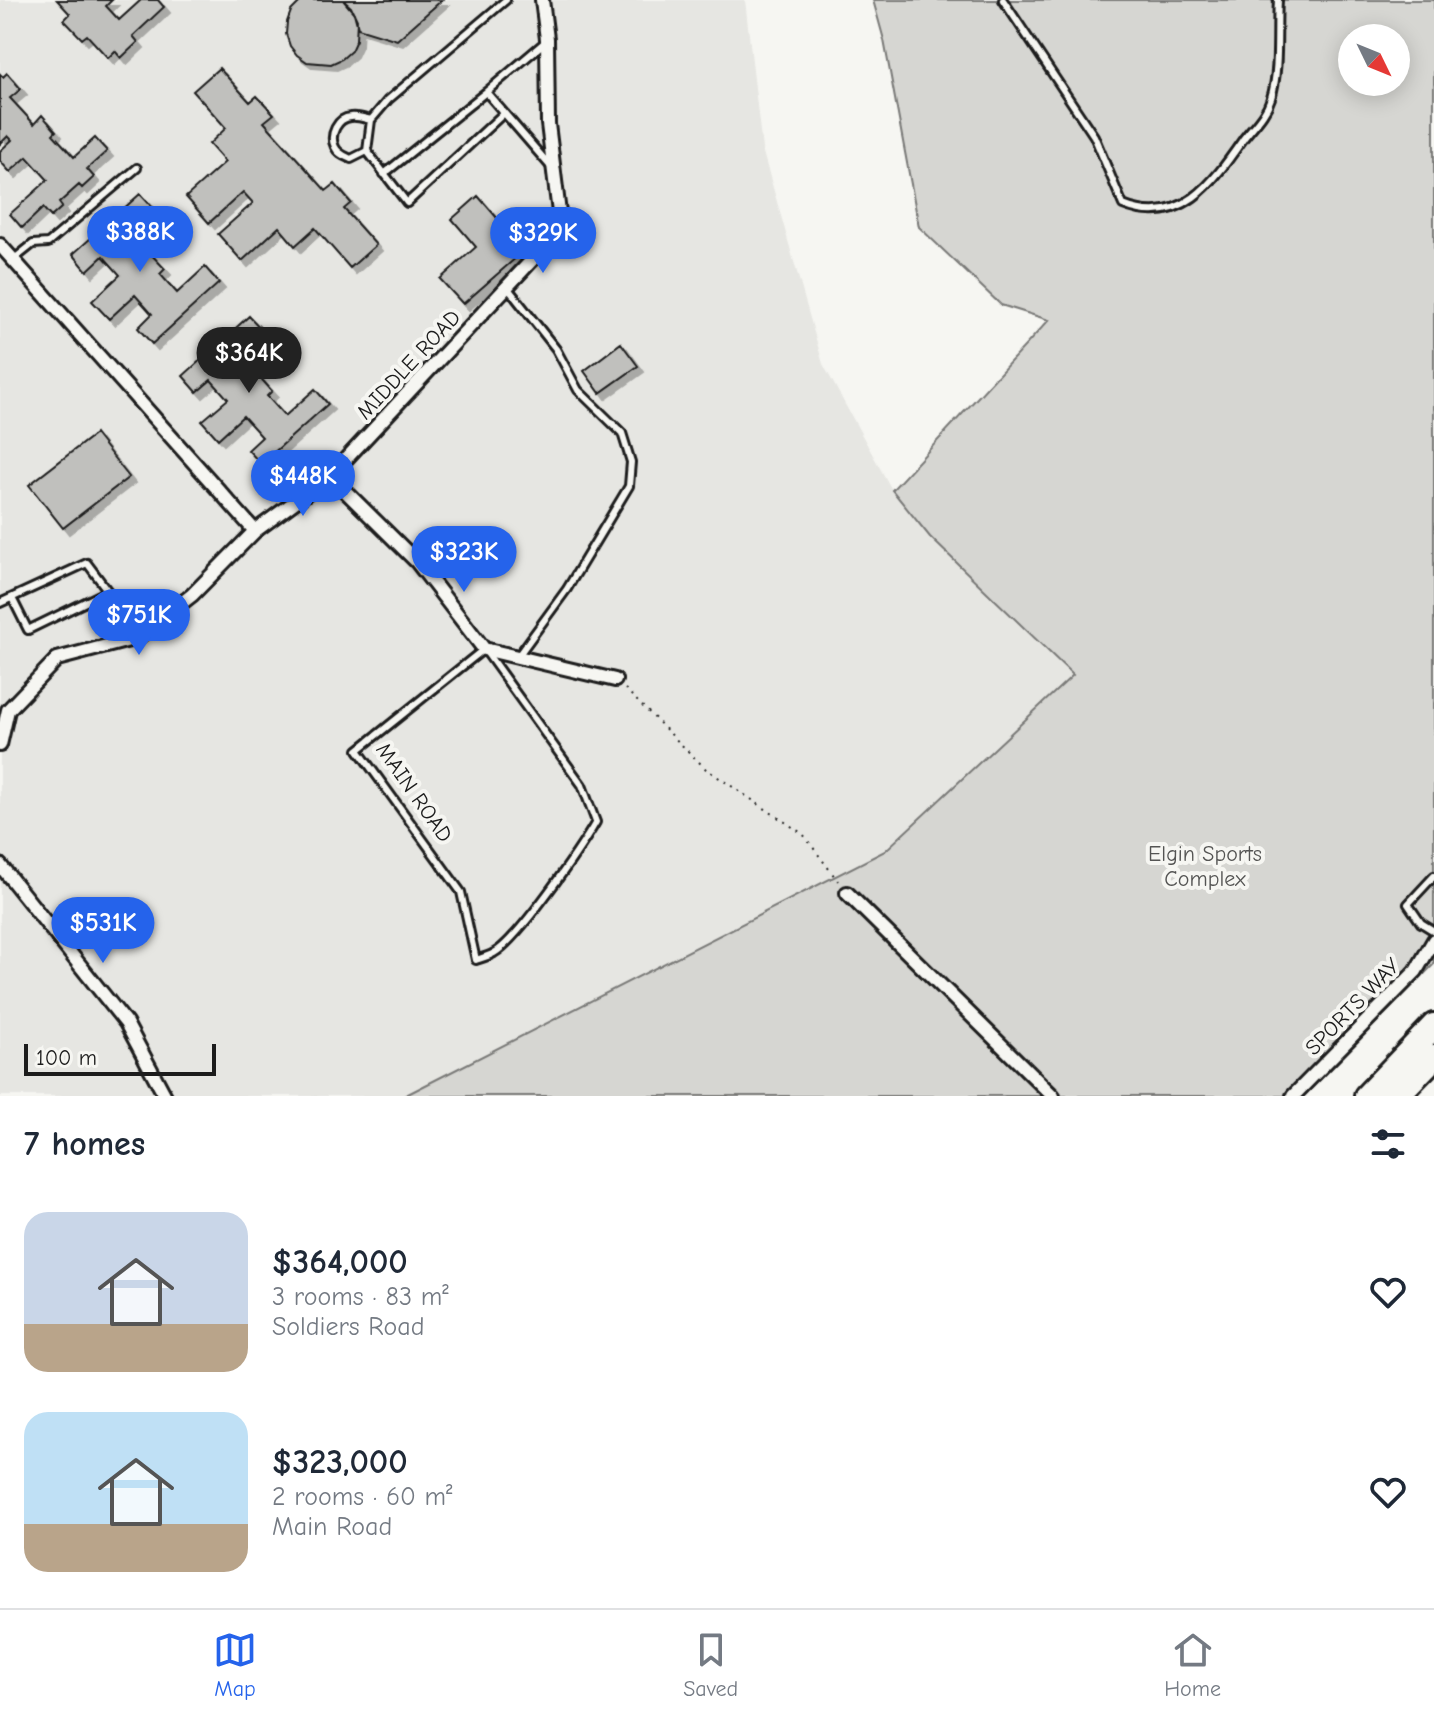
<!DOCTYPE html>
<meta charset="utf-8">
<style>
:root{--surface:#fff;--page:#f6f6f7;--text:#1f2937;--muted:#747a83;--line:#e0e1e3;--accent:#2563eb}
body{margin:0;font-family:"Comic Neue",sans-serif;background:var(--page);color:var(--text);height:100vh;display:flex;flex-direction:column;font-size:30px;white-space:nowrap}
*{box-sizing:border-box;margin:0}
p{font-size:26px;color:var(--muted)}
.icon{flex:none;width:44px;height:44px;fill:none;stroke:currentColor;stroke-width:2;stroke-linecap:round;stroke-linejoin:round}
.map{position:relative;height:1096px;overflow:hidden}
.drawer{display:flex;flex-direction:column;background:var(--surface);flex:1}
.drawer>*{flex:none}
.needle{width:52px;rotate:133deg}
.buttons{position:absolute;left:1338px;top:24px;display:grid;gap:16px}
.buttons a{display:grid;place-items:center;width:72px;height:72px;border-radius:50%;background:var(--surface);box-shadow:0 4px 20px #0003;font-size:40px}
.scale{position:absolute;left:24px;bottom:20px;width:192px;box-sizing:border-box;padding-left:8px;border:4px solid #1c1c1c;border-top:0;font-size:22px;line-height:28px;white-space:nowrap;color:#1c1c1c;-webkit-text-stroke:6px #f6f6f2;paint-order:stroke}
.price{position:absolute;translate:-50% -68px;padding:0 18px;border-radius:28px;background:var(--accent);color:#fff;font-size:26px;line-height:52px;filter:drop-shadow(0 2px 4px #0008)}
.price::after{content:'';position:absolute;left:50%;top:48px;width:24px;height:18px;margin-left:-12px;background:inherit;clip-path:polygon(0 0,100% 0,50% 100%)}
.price.on{background:#222;color:#fff}
ul{padding:0;list-style:none}
li{display:flex;align-items:center;gap:24px;height:200px;padding:0 24px}
li span{display:grid;place-items:center;flex:none;width:224px;height:160px;border-radius:24px;color:#555}
li>.icon{margin-inline-start:auto}
span .icon{width:96px;height:96px;fill:#fffc;stroke-width:1}
li b{font-size:34px}
h2{display:flex;justify-content:space-between;align-items:center;height:96px;padding:0 24px;font-size:34px}
.tab-bar{display:flex;justify-content:space-around;align-items:center;height:112px;border-top:2px solid var(--line);background:var(--surface);font-size:22px;color:var(--muted)}
.tab-bar a{display:grid;justify-items:center;gap:4px}
.tab-bar .on{color:var(--accent)}
.map>svg:first-child{display:block}
</style>
<div class="map">
<svg width="1434" height="1096" viewBox="0 0 1434 1096">
<defs>
<filter id="shadow"><feDropShadow dx="6" dy="6" stdDeviation="0" flood-color="#0004"/></filter>
</defs>
<rect width="100%" height="100%" fill="#f6f6f2"/>
<filter id="ink" filterUnits="userSpaceOnUse"><feTurbulence type="fractalNoise" baseFrequency=".0125" numOctaves="2"/><feDisplacementMap in="SourceGraphic" scale="16" xChannelSelector="R" yChannelSelector="G"/><feConvolveMatrix kernelMatrix="1 2 1 2 8 2 1 2 1" color-interpolation-filters="sRGB"/></filter>
<g filter="url(#ink)">
<!-- built -->
<path fill="#e6e6e2" d="M0 0H745L762 149 823 364 892 490 930 537 1073 675 847 893 430 1096H0Z"/>
<!-- green -->
<path fill="#d6d6d2" stroke="#797977" stroke-width="2" fill-rule="evenodd" d="M873 0H1434V964L1304 1096H404L885 851 1073 675 930 537 892 490 1049 320 1001 305 919 227 884 40ZM1352 38H1396V82H1352Z"/>
<!-- building -->
<path fill="#c0c0bd" stroke="#1c1c1c" stroke-width="2" filter="url(#shadow)" d="M57 0H112L106 6 119 20 141 0H158L164 7 133 36 138 42 121 58 115 51 108 58 87 35 82 39 64 20 70 14Z
M302 0H343L351 7 357 20 356 40 351 51 342 59 331 64 307 62 297 55 290 46 286 34 287 22 291 11Z
M343 0H442L397 40 358 28 354 13Z
M219 68 250 102 257 96 274 114 264 122 326 191 335 184 351 203 344 209 376 245 350 268 315 228 295 246 279 227 242 261 218 234 253 203 243 192 209 223 186 197 225 162 209 144 226 128 193 91Z
M7 73 21 89 10 98 34 124 42 115 56 131 53 134 74 157 95 138 107 151 87 169 94 177 82 188 79 185 59 203 62 207 51 217 43 208 22 228 10 214 48 180 27 157 10 172 0 161V151L12 140 8 136 0 144V74L3 77Z
M140 194 155 210 127 236 145 255 149 252 165 269 160 274 177 293 205 267 219 283 152 344 138 328 152 314 135 295 109 319 92 301 120 275 103 256 87 271 73 254Z
M478 196 525 250 463 304 440 279 476 247 452 219Z
M249 316 263 331 233 358 251 378 256 373 272 391 267 396 285 416 315 389 328 404 261 464 248 450 262 437 243 416 218 439 202 421 228 399 211 380 197 392 183 376Z
M621 343 638 366 600 393 584 371Z
M95 434 129 477 63 528 29 485Z"/>
<g fill="none" stroke-linecap="round" stroke-linejoin="round">
<defs>
<path id="lane" d="M1003 0 1094 136 1123 205C1182 229 1214 181 1244 138 1254 125 1266 114 1271 98 1280 70 1276 29 1278 0
M545 42 486 92 551 167
M504 113 407 203 367 151 371 120 388 100 506 0
M367 151 351 159C345 156 338 154 335 147 329 135 337 118 351 117 357 116 366 119 371 120
M384 174 486 92
M13 260 33 244 48 243 137 168
M507 287 556 349 578 390 622 433 631 462 629 486 567 589 518 656
M12 598 28 630 108 591
M0 603 87 563 140 634
M484 649 582 785 596 822C581 848 517 941 494 953 489 956 482 958 476 960L461 892 358 750Z
M1434 876 1408 904 1421 923 1434 931"/>
<path id="street" d="M0 245 255 531
M330 476 417 562 484 649 615 680
M0 745 8 710 57 659 137 638 192 595 255 531 330 476 561 229 548 124 547 39 542 0
M0 865 126 1023 165 1096
M847 893 1053 1096
M1293 1096 1416 971 1434 940"/>
<path id="highway" d="M1367 1096 1434 1026
M1396 1096 1434 1057"/>
</defs>
<!-- lane casing -->
<use href="#lane" stroke="#1c1c1c" stroke-width="12"/>
<!-- street casing -->
<use href="#street" stroke="#1c1c1c" stroke-width="18"/>
<!-- highway casing -->
<use href="#highway" stroke="#1c1c1c" stroke-width="30"/>
<!-- path -->
<path stroke="#1c1c1c" stroke-width="2" stroke-dasharray="2 6" stroke-linecap="butt" d="M625 689 706 769 803 834 838 881"/>
<!-- lane -->
<use href="#lane" stroke="#f6f6f2" stroke-width="6"/>
<!-- street -->
<use href="#street" stroke="#f6f6f2" stroke-width="12"/>
<!-- highway -->
<use href="#highway" stroke="#f6f6f2" stroke-width="24"/>
</g>
</g>
<g text-anchor="middle" stroke-width="8" stroke-linejoin="round" paint-order="stroke">
<!-- street labels -->
<g font-size="22" fill="#1c1c1c" stroke="#f6f6f2">
<text transform="translate(408 364) rotate(-47)" y="8">MIDDLE ROAD</text>
<text transform="translate(415 792) rotate(55)" y="8">MAIN ROAD</text>
<text transform="translate(1352 1006) rotate(-46)" y="8">SPORTS WAY</text>
</g>
<!-- park labels -->
<g font-size="22" fill="#545453" stroke="#f6f6f2">
<text x="1205" y="861">Elgin Sports<tspan x="1205" dy="25">Complex</tspan></text>
</g>
</g>
</svg>
<div class="buttons">
<a><svg class="needle" viewBox="-14 -14 28 28"><path d="M0-13l5 13h-10z" fill="#e53935"/><path d="M0 13l5-13h-10z" fill="#747a83"/></svg></a>
</div>
<div class="scale">100 m</div>
<b class="price" style="left:140px;top:274px">$388K</b>
<b class="price" style="left:543px;top:275px">$329K</b>
<b class="price on" style="left:249px;top:395px">$364K</b>
<b class="price" style="left:303px;top:518px">$448K</b>
<b class="price" style="left:464px;top:594px">$323K</b>
<b class="price" style="left:139px;top:657px">$751K</b>
<b class="price" style="left:103px;top:965px">$531K</b>
</div>
<section class="drawer">
<h2>7 homes<svg class="icon" aria-label="filters" viewBox="0 0 24 24"><path d="M4 7h16M4 17h16"/><circle cx="9" cy="7" r="2"/><circle cx="15" cy="17" r="2"/></svg></h2>
<ul>
<li><span style="background:linear-gradient(#c9d6e8 70%,#b9a48a 0)"><svg class="icon" aria-label="home" viewBox="0 0 24 24"><path d="M3 11l9-7 9 7M6 9v11h12V9"/></svg></span><div><b>$364,000</b><p>3 rooms · 83 m²</p><p>Soldiers Road</p></div><svg class="icon" aria-label="heart" viewBox="0 0 24 24"><path d="M12 20l-8-8c-3-5 5-10 8-4 3-6 11-1 8 4z"/></svg></li>
<li><span style="background:linear-gradient(#bfe0f5 70%,#b9a48a 0)"><svg class="icon" aria-label="home" viewBox="0 0 24 24"><path d="M3 11l9-7 9 7M6 9v11h12V9"/></svg></span><div><b>$323,000</b><p>2 rooms · 60 m²</p><p>Main Road</p></div><svg class="icon" aria-label="heart" viewBox="0 0 24 24"><path d="M12 20l-8-8c-3-5 5-10 8-4 3-6 11-1 8 4z"/></svg></li>
</ul>
</section>
<nav class="tab-bar">
<a class="on"><svg class="icon" aria-label="map" viewBox="0 0 24 24"><path d="M3 6l6-2 6 2 6-2v14l-6 2-6-2-6 2zM9 4v14M15 6v14"/></svg>Map</a>
<a><svg class="icon" aria-label="saved" viewBox="0 0 24 24"><path d="M7 4h10v16l-5-4-5 4z"/></svg>Saved</a>
<a><svg class="icon" aria-label="home" viewBox="0 0 24 24"><path d="M3 11l9-7 9 7M6 9v11h12V9"/></svg>Home</a>
</nav>
